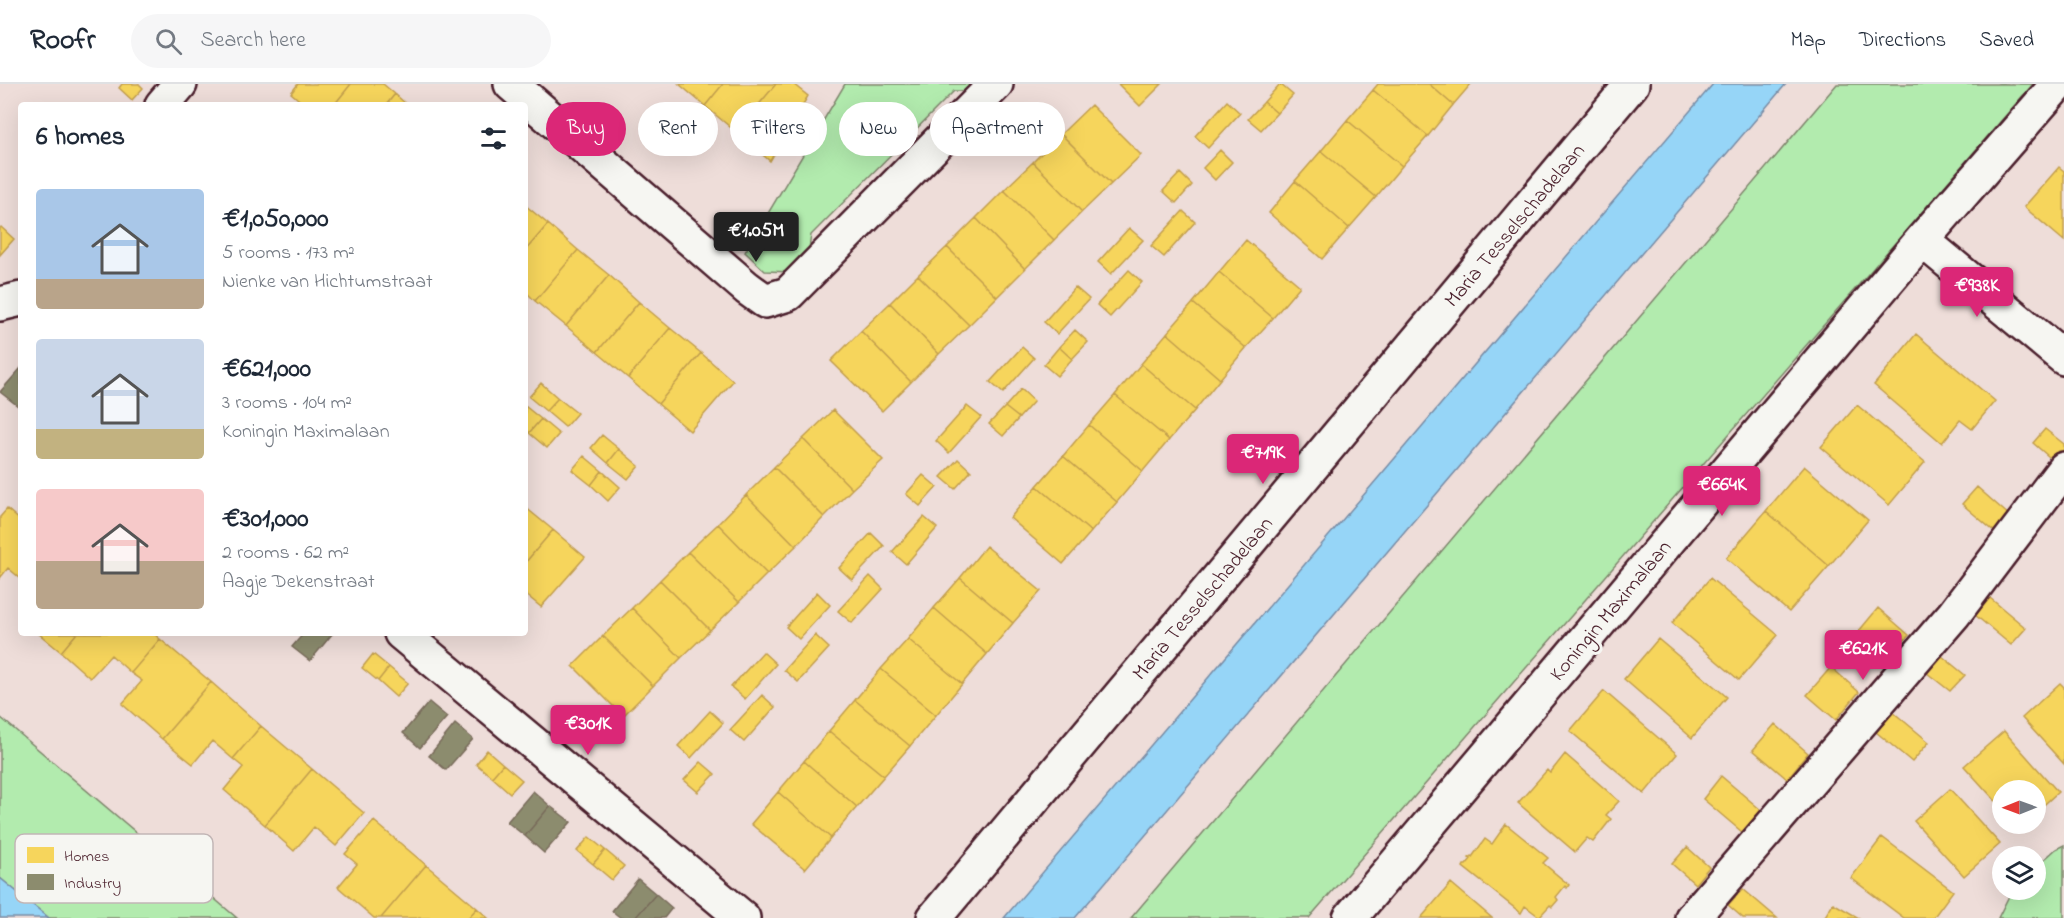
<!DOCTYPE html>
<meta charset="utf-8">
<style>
:root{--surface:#fff;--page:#f6f6f7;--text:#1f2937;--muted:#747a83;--line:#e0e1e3;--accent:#db2777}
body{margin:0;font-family:"Indie Flower",sans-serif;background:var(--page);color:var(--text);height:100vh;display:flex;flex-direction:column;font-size:22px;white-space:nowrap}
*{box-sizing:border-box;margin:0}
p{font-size:20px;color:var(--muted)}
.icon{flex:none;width:33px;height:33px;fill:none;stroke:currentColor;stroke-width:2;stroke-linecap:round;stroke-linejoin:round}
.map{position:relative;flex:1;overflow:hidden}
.sheet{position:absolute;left:18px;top:18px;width:510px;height:534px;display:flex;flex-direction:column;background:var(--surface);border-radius:6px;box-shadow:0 6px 24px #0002}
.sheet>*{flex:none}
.banner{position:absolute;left:546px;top:18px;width:570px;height:54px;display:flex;gap:12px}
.needle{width:39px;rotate:269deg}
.fabs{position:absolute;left:1992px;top:696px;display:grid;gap:12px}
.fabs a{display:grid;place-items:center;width:54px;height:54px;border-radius:50%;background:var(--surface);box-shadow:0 6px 24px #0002;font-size:30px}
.price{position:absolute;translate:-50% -51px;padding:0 14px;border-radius:6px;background:var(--accent);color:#fff;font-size:20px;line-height:39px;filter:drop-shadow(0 2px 3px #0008)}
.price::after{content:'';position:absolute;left:50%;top:36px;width:18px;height:14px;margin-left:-9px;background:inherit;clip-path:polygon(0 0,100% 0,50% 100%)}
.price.selected{background:#222;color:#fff}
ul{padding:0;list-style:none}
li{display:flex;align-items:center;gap:18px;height:150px;padding:0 18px}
li span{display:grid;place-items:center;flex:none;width:168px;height:120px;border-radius:6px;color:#555}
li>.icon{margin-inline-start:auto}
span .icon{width:72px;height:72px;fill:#fffc;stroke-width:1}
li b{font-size:26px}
h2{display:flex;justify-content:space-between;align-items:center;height:72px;padding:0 18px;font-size:26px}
.pill{padding:0 21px;border-radius:27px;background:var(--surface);box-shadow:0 6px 24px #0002;font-size:21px;line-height:54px}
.pill.selected{background:var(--accent);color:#fff}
header{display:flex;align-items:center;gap:36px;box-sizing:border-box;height:84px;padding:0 30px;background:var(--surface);border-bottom:2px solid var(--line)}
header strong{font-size:28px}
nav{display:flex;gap:33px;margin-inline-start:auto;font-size:21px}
.search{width:420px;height:54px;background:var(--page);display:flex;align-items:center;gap:15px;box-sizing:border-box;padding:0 21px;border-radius:33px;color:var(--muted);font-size:22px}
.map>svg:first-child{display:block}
</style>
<header>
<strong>Roofr</strong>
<div class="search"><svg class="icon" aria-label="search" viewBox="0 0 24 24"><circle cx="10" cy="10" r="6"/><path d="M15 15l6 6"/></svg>Search here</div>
<nav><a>Map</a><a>Directions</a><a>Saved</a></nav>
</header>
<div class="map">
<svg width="2064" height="834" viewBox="0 0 2064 834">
<rect width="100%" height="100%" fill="#eeddd9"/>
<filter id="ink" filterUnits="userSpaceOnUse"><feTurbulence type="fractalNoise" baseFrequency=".0167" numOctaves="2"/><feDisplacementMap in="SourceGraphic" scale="12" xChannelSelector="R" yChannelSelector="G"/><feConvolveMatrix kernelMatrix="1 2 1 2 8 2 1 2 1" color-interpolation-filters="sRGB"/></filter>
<g filter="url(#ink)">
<!-- green -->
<path fill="#b2ebae" stroke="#7e856c" stroke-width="1.5" d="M845 0H975L969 7H954L811 151 808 172 792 188 765 187 745 168Z
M1837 0H2033L1309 834H1131Z
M0 633 237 834H49L0 794Z
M2064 761V834H1998L2012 806H2036V783L2056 765Z"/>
<!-- water -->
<path fill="#96d5f7" stroke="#788ca5" stroke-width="1.5" d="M1713 0H1786L1075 834H1004Z
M0 794 49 834H0Z"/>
<!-- homes -->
<path fill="#f6d55c" stroke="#c29e4d" stroke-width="1.5" d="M122 0H139L143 4 132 16 119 4Z
M298 0H351L334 21H305L291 9Z
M351 0H383L395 10 386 21H334Z
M679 0H723L705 22Z
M723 0H776L736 48 705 22Z
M776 0H793L808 12 770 77 736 48Z
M1118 0H1162L1140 22Z
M1280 0 1293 11 1277 29 1264 18Z
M1378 0H1429L1453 21 1428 52 1373 6Z
M1429 0H1471L1453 21Z
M1373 6 1428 52 1402 82 1347 36Z
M395 10 407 21H386Z
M1227 17 1240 29 1208 64 1195 52Z
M1264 18 1277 29 1261 46 1248 35Z
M1091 21 1141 71 1111 100 1061 50Z
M1347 36 1402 82 1376 113 1321 67Z
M1061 50 1111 100 1082 128 1033 78Z
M1220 66 1232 78 1215 96 1203 84Z
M1321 67 1376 113 1349 144 1295 97Z
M1033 78 1082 128 1054 156 1004 106Z
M2059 83 2064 87V157L2024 123Z
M1180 89 1192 101 1176 119 1163 107Z
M1295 97 1349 144 1322 175 1269 129Z
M1004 106 1054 156 1025 185 976 134Z
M525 121 548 140 525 167Z
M1183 127 1195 138 1164 173 1151 162Z
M976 134 1025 185 997 213 947 163Z
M548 140 578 166 535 217 525 207V167Z
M1 143 14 155 0 171V144Z
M1129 144 1143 156 1111 190 1098 178Z
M1246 156 1300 202 1273 234 1219 188Z
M947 163 997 213 969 241 918 191Z
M578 166 609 191 566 242 535 217Z
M1129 186 1142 198 1110 233 1097 221Z
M1219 188 1273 234 1246 264 1193 219Z
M609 191 639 218 597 268 566 242Z
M918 191 969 241 939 270 890 219Z
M1075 203 1089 215 1057 250 1044 238Z
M639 218 670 244 628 294 597 268Z
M890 219 939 270 911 298 861 247Z
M1193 219 1246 264 1220 295 1167 249Z
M670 244 701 269 658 320 628 294Z
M1075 246 1088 258 1072 275 1059 263Z
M861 247 911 298 882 327 831 277Z
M1167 249 1220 295 1195 326 1141 280Z
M1916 250 1995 317 1972 345 1960 336 1942 359 1874 301Z
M1022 263 1034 274 1003 309 990 298Z
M1059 263 1072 275 1057 292 1044 281Z
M701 269 733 297 690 347 658 320Z
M1141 280 1195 326 1169 356 1115 311Z
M541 299 558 314 546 327 529 313Z
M1021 305 1034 317 1019 334 1005 323Z
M1115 311 1169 356 1143 387 1089 341Z
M558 314 577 329 565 343 546 327Z
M1857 321 1925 378 1889 421 1821 363Z
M525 322 541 335 529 349 525 345Z
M967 322 981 333 949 369 936 357Z
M1005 323 1019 334 1003 352 989 340Z
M833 326 883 376 852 405 803 355Z
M541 335 559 350 547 364 529 349Z
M1089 341 1143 387 1117 418 1063 372Z
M2045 345 2064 360V370L2056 379 2033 359Z
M602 351 619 365 608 379 591 364Z
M803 355 852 405 824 433 774 383Z
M619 365 639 382 628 395 608 379Z
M584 372 602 387 591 401 572 386Z
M1063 372 1117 418 1091 448 1037 402Z
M958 375 971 387 955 405 941 393Z
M1804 382 1868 436 1829 482 1766 427Z
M774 383 824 433 796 462 746 411Z
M602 387 620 403 608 417 591 401Z
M923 391 937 403 920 422 906 410Z
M1037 402 1091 448 1063 480 1010 434Z
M1977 403 2010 432 1996 449 1962 420Z
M746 411 796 462 767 490 718 440Z
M525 423 553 446 525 479Z
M7 425 21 437V495L8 484 0 494V433Z
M1766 427 1829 482 1789 528 1726 474Z
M924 433 937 444 906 480 892 468Z
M718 440 767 490 739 518 688 468Z
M553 446 585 473 541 523 525 510V479Z
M871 449 884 462 852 496 839 484Z
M986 462 1041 507 1013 539 960 494Z
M688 468 739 518 710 546 660 496Z
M870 492 883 505 852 539 838 527Z
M960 494 1013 539 987 570 934 524Z
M1710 494 1778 551 1739 596 1672 539Z
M660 496 710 546 681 574 632 524Z
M817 508 830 521 799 555 786 543Z
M1990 514 2026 544 2011 561 1975 531Z
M632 524 681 574 653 602 603 552Z
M934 524 987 570 962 600 908 555Z
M1878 524 1909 551 1890 573 1859 547Z
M38 549H77L61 568Z
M77 549H153L160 555 131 589 111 571 90 594 61 568Z
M815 551 829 564 798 598 784 586Z
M603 552 653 602 623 632 573 582Z
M160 555 211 598 162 655 122 620 142 597 131 589Z
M908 555 962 600 936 631 881 585Z
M1658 555 1727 613 1692 654 1624 595Z
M763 568 776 580 745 615 731 603Z
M373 570 389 583 378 597 362 584Z
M1942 572 1965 591 1950 607 1927 589Z
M389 583 408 599 396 613 378 597Z
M1831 583 1859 608 1836 636 1807 611Z
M881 585 936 631 910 662 855 616Z
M211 598 261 642 233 675 212 657 193 680 162 655Z
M2060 599 2064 603V680L2022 634Z
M1604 607 1677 670 1644 710 1570 647Z
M762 611 775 623 744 658 730 646Z
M855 616 910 662 884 692 829 647Z
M710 627 723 639 691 674 678 662Z
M1893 628 1929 658 1912 678 1876 648Z
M1775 640 1808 669 1787 695 1753 666Z
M261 642 312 685 265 741 224 706 243 683 233 675Z
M829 647 884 692 857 723 804 677Z
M2004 647 2058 708 2036 728V706H2002V724L1964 682Z
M487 666 503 680 492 693 476 680Z
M1565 670 1619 717 1606 731 1611 735 1593 758 1587 754 1575 768 1518 719 1547 686 1550 689Z
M804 677 857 723 831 754 778 708Z
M701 678 715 690 698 708 684 696Z
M503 680 522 696 510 709 492 693Z
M312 685 364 729 336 762 314 743 294 767 265 741Z
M1721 692 1761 726 1742 748 1703 715Z
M1950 705 2000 760 1964 792 1914 737Z
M778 708 831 754 805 785 751 740Z
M374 737 426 781 381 834H374L338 803 357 780 345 770Z
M1506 740 1548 774 1543 779 1569 801 1567 804 1565 802 1556 813 1558 816 1552 823 1550 821 1540 832 1542 833 1541 834 1525 822 1521 829 1463 783 1464 781H1466L1471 775 1469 774 1471 772 1472 773 1485 755 1492 760Z
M589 753 605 766 593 780 577 767Z
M1882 753 1953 807 1933 834H1904L1851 794Z
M1687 763 1709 783 1695 800 1672 780Z
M605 766 624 782 612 796 593 780Z
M426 781 477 824 468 834H381Z
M1451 799 1492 834H1421Z
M1743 805 1777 834H1743L1728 821Z
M1833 819 1859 834H1824Z
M477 824 488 834H468Z"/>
<!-- industry -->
<path fill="#8c8c6e" stroke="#786b5a" stroke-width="1.5" d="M21 284V319L18 322 0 308Z
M304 549H333L310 577 292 563Z
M429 618 447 633 420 664 403 649Z
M455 640 473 655 446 686 429 672Z
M533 707 550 722 525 752 507 738Z
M550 722 571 738 544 769 525 752Z
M638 795 656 810 635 834H621L612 827Z
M656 810 672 824 664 834H635Z"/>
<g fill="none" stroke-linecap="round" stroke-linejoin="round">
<defs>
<path id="minor" d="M511 0 747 204 765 217 788 210 996 0
M162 21 180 0
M1922 156 2064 274
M0 220 21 215
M401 549 743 834
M934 834 1632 0
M1350 834 1922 156 2058 0
M1692 834 1954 530 2064 385"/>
</defs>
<!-- minor casing -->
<use href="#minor" stroke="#4a1f2b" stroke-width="38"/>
<!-- minor -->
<use href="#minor" stroke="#f6f6f2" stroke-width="33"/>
</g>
</g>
<g text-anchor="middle" stroke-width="6" stroke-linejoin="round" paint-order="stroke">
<!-- street labels -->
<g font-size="21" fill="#4a1f2b" stroke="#f6f6f2">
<text transform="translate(1514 141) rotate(-50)" y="7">Maria Tesselschadelaan</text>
<text transform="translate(1202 514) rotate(-50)" y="7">Maria Tesselschadelaan</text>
<text transform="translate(1610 526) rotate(-50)" y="7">Koningin Maximalaan</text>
</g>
</g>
<!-- legend -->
<rect x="15" y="750" width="198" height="69" rx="9" fill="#f6f6f2" stroke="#c2b6b6" stroke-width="1.5"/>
<rect x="27" y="763" width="27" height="16" fill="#f6d55c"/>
<rect x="27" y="790" width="27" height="16" fill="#8c8c6e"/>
<g font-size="16" fill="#4a1f2b">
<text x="64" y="777">Homes</text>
<text x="64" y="804">Industry</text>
</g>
</svg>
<div class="fabs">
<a><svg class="needle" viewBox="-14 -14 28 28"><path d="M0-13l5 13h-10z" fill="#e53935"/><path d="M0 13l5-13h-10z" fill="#747a83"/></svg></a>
<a><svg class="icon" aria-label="layers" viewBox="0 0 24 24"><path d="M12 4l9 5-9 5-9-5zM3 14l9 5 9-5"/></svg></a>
</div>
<b class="price selected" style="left:756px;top:179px">€1.05M</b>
<b class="price" style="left:1977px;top:234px">€938K</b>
<b class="price" style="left:1263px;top:401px">€719K</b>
<b class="price" style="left:1722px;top:433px">€664K</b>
<b class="price" style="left:1863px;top:597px">€621K</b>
<b class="price" style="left:588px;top:672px">€301K</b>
<div class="banner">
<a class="pill selected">Buy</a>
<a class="pill">Rent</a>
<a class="pill">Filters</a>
<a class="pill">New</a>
<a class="pill">Apartment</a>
</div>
<section class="sheet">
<h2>6 homes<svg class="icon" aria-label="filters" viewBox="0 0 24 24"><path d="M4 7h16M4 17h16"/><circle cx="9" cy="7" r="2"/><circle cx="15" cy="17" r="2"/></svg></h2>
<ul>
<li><span style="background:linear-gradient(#a9c7e8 75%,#b9a48a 0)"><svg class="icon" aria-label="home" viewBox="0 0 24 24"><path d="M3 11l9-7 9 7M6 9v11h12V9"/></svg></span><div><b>€1,050,000</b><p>5 rooms · 173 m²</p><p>Nienke van Hichtumstraat</p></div></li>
<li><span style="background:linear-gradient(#c9d6e8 75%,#c2b280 0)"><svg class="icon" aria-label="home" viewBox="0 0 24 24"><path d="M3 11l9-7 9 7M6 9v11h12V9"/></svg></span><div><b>€621,000</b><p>3 rooms · 104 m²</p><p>Koningin Maximalaan</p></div></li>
<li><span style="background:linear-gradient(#f6c9c9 60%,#b9a48a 0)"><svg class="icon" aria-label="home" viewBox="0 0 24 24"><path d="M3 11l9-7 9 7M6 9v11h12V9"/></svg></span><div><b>€301,000</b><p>2 rooms · 62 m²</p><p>Aagje Dekenstraat</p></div></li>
</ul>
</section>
</div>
